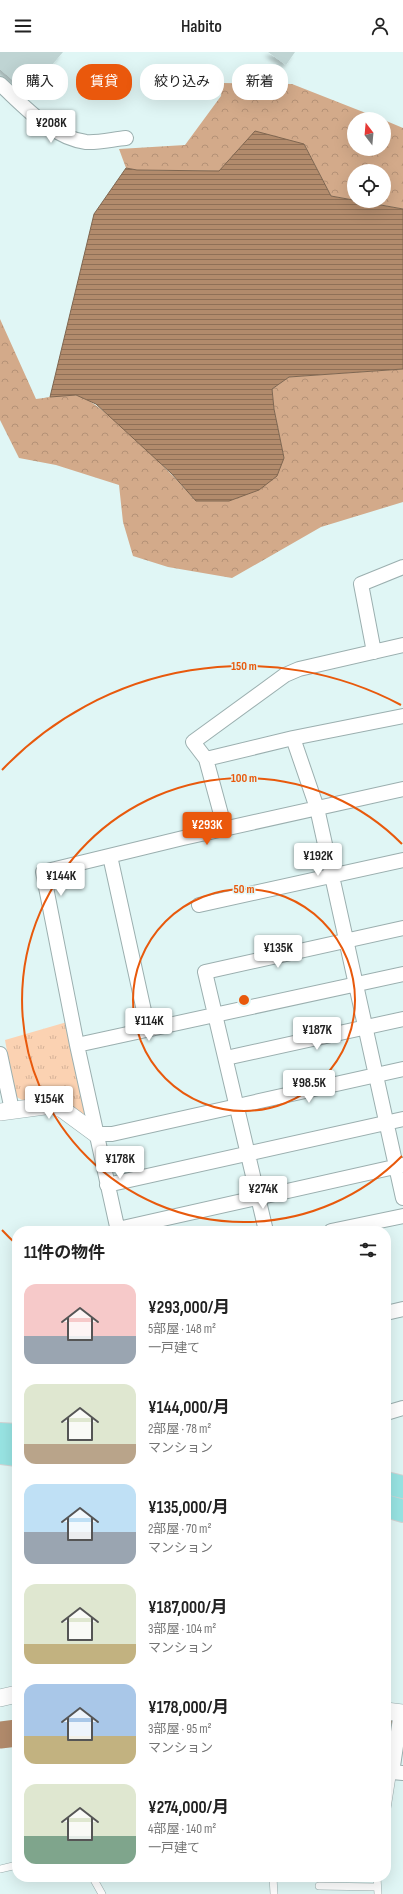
<!DOCTYPE html>
<html lang="ja">
<meta charset="utf-8">
<style>
:root{--surface:#fff;--page:#f6f6f6;--text:#222;--muted:#767676;--accent:#ea580c}
body{margin:0;font-family:"Sofia Sans Condensed","Noto Sans JP",sans-serif;background:var(--page);color:var(--text);height:100vh;display:flex;flex-direction:column;font-size:15px;white-space:nowrap}
*{box-sizing:border-box;margin:0}
p{font-size:13px;color:var(--muted)}
.icon{flex:none;width:22px;height:22px;fill:none;stroke:currentColor;stroke-width:2;stroke-linecap:round;stroke-linejoin:round}
.map{position:relative;flex:1;overflow:hidden}
.sheet{position:absolute;left:12px;top:1174px;width:379px;height:656px;display:flex;flex-direction:column;background:var(--surface);border-radius:16px;box-shadow:0 4px 16px #0002}
.sheet>*{flex:none}
.banner{position:absolute;left:12px;top:12px;width:379px;height:36px;display:flex;gap:8px}
.needle{width:26px;rotate:344deg}
.fabs{position:absolute;left:347px;top:60px;display:grid;gap:8px}
.fabs a{display:grid;place-items:center;width:44px;height:44px;border-radius:50%;background:var(--surface);box-shadow:0 4px 16px #0002;font-size:20px}
.price{position:absolute;translate:-50% -34px;padding:0 9px;border-radius:4px;background:#fff;color:#222;font-size:13px;line-height:26px;filter:drop-shadow(0 1px 2px #0008)}
.price::after{content:'';position:absolute;left:50%;top:24px;width:12px;height:9px;margin-left:-6px;background:inherit;clip-path:polygon(0 0,100% 0,50% 100%)}
.price.current{background:var(--accent);color:#fff}
ul{padding:0;list-style:none}
li{display:flex;align-items:center;gap:12px;height:100px;padding:0 12px}
li span{display:grid;place-items:center;flex:none;width:112px;height:80px;border-radius:12px;color:#555}
li>.icon{margin-inline-start:auto}
span .icon{width:48px;height:48px;fill:#fffc;stroke-width:1}
li b{font-size:17px}
h2{display:flex;justify-content:space-between;align-items:center;height:48px;padding:0 12px;font-size:17px}
.pill{padding:0 14px;border-radius:16px;background:var(--surface);box-shadow:0 4px 16px #0002;font-size:14px;line-height:36px}
.pill.current{background:var(--accent);color:#fff}
header{display:flex;justify-content:space-between;align-items:center;height:52px;padding:0 12px;background:var(--surface);font-size:18px;font-weight:600}
.map>svg:first-child{display:block}
</style>
<header><svg class="icon" aria-label="menu" viewBox="0 0 24 24"><path d="M4 6h16M4 12h16M4 18h16"/></svg>Habito<svg class="icon" aria-label="person" viewBox="0 0 24 24"><circle cx="12" cy="8" r="4"/><path d="M4 21q1-7 8-7t8 7"/></svg></header>
<div class="map">
<svg width="403" height="1842" viewBox="0 0 403 1842">
<defs>
<pattern id="grass-tufts" width="24" height="20" patternUnits="userSpaceOnUse"><rect width="24" height="20" fill="#fbd2b2"/><path d="M3 7l-1-3M5 7V3M7 7l1-3M15 17l-1-3M17 17v-4M19 17l1-3" fill="none" stroke="#d6b398"/></pattern>
<pattern id="forest-crowns" width="20" height="18" patternUnits="userSpaceOnUse"><rect width="20" height="18" fill="#d3aa8a"/><path d="M2 6a3 3 0 1 1 6 0M12 15a3 3 0 1 1 6 0" fill="none" stroke="#b49176"/></pattern>
<pattern id="water-rules" width="6" height="5" patternUnits="userSpaceOnUse"><rect width="6" height="5" fill="#b28b6c"/><path d="M0 2.5h6" fill="none" stroke="#8f7057"/></pattern>
<filter id="shadow"><feDropShadow dx="-3.5" dy="3.5" stdDeviation="2" flood-color="#0004"/></filter>
</defs>
<rect width="100%" height="100%" fill="#e0f6f5"/>
<!-- grass -->
<path fill="url(#grass-tufts)" d="M67 970 87 1063 81 1065 50 1045 22 1048 15 1044 5 988Z"/>
<!-- forest -->
<path fill="url(#forest-crowns)" d="M222 31 292 32 381 67H354V97H384V68L403 76V157L361 149H384V119H354V148L331 144 304 92 219 119 137 118 126 116 119 97 185 93 221 44Z
M0 267 36 347C48 346 63 341 75 343 99 345 178 428 196 449L284 406 274 357 272 337 289 325 403 317V450L321 475 232 526 168 515 133 504 123 470 119 433 56 413 19 406 0 368Z"/>
<!-- water -->
<path fill="url(#water-rules)" stroke="#7f6650" d="M255 79 304 92 331 144 403 157V317L289 325 272 337 274 357 284 406 277 424 259 438 229 449H196L171 421 96 352 76 343 50 345 94 162 126 116 137 118 219 119Z"/>
<g fill="none" stroke-linecap="round" stroke-linejoin="round">
<!-- river -->
<path stroke="#b28b6c" stroke-width="27" d="M386 1681 403 1683
M0 1683 17 1681"/>
</g>
<!-- building -->
<path fill="#bfd4d3" filter="url(#shadow)" d="M0 0H63L28 41 0 17Z
M268 0H295L286 13Z"/>
<g fill="none" stroke-linecap="round" stroke-linejoin="round">
<defs>
<path id="service" d="M386 1763 393 1718
M0 1817 17 1813
M89 1825 93 1826 102 1842
M273 1825 274 1842
M377 1825 378 1842
M319 1834 377 1835"/>
<path id="minor" d="M0 32C25 55 51 85 86 90 98 91 114 87 126 86
M374 600 361 532 403 515
M293 686 317 756 403 1146
M206 707 293 686 403 664
M225 777 206 707 193 690 285 623 299 617 403 593
M110 804 148 977
M199 853 403 808
M77 993 403 922
M0 1002 12 1058
M226 1006 403 967
M96 1082H112L403 1017
M107 1133 403 1067
M118 1177 403 1113
M118 1179 77 993 43 820 183 786 403 737
M266 1179 205 920 403 876
M331 1179 403 1164
M386 1261 403 1257
M386 1361 403 1356
M393 1714 401 1660
M392 1720 403 1721"/>
<path id="tertiary" d="M0 1060 52 1053 62 1057 96 1082
M0 1646 17 1642
M386 1659 403 1661"/>
<path id="primary" d="M0 1382 17 1383
M0 1401 17 1403
M386 1431 403 1435
M386 1454 403 1459"/>
</defs>
<!-- service casing -->
<use href="#service" stroke="#9bafaf" stroke-width="8"/>
<!-- minor casing -->
<use href="#minor" stroke="#9bafaf" stroke-width="16"/>
<!-- tertiary casing -->
<use href="#tertiary" stroke="#9bafaf" stroke-width="18"/>
<!-- primary casing -->
<use href="#primary" stroke="#d3d4d4" stroke-width="24"/>
<!-- service -->
<use href="#service" stroke="#fff" stroke-width="7"/>
<!-- minor -->
<use href="#minor" stroke="#fff" stroke-width="14"/>
<!-- tertiary -->
<use href="#tertiary" stroke="#fff" stroke-width="17"/>
<!-- primary -->
<use href="#primary" stroke="#98e4e3" stroke-width="22"/>
</g>
<!-- distance rings -->
<g fill="none" stroke="#e8590c" stroke-width="2">
<circle cx="244" cy="948" r="111"/>
<path d="M402 1104A222 222 0 1 1 402 792"/>
<path d="M16 1192A334 334 0 0 1 2 1178M2 718A334 334 0 0 1 401 653"/>
</g>
<circle cx="244" cy="948" r="6" fill="#e8590c" stroke="#e0f6f5" stroke-width="2"/>
<g font-size="12" text-anchor="middle" font-weight="bold" fill="#e8590c" stroke="#e0f6f5" stroke-width="3" stroke-linejoin="round" paint-order="stroke">
<text x="244" y="618">150 m</text>
<text x="244" y="730">100 m</text>
<text x="244" y="841">50 m</text>
</g>
</svg>
<div class="fabs">
<a><svg class="needle" viewBox="-14 -14 28 28"><path d="M0-13l5 13h-10z" fill="#e53935"/><path d="M0 13l5-13h-10z" fill="#767676"/></svg></a>
<a><svg class="icon" aria-label="locate" viewBox="0 0 24 24"><circle cx="12" cy="12" r="6"/><path d="M12 2v4M12 18v4M2 12h4M18 12h4"/></svg></a>
</div>
<b class="price" style="left:51px;top:92px">¥208K</b>
<b class="price current" style="left:207px;top:794px">¥293K</b>
<b class="price" style="left:318px;top:825px">¥192K</b>
<b class="price" style="left:61px;top:845px">¥144K</b>
<b class="price" style="left:278px;top:917px">¥135K</b>
<b class="price" style="left:149px;top:990px">¥114K</b>
<b class="price" style="left:317px;top:999px">¥187K</b>
<b class="price" style="left:309px;top:1052px">¥98.5K</b>
<b class="price" style="left:49px;top:1068px">¥154K</b>
<b class="price" style="left:120px;top:1128px">¥178K</b>
<b class="price" style="left:263px;top:1158px">¥274K</b>
<div class="banner">
<a class="pill">購入</a>
<a class="pill current">賃貸</a>
<a class="pill">絞り込み</a>
<a class="pill">新着</a>
</div>
<section class="sheet">
<h2>11件の物件<svg class="icon" aria-label="filters" viewBox="0 0 24 24"><path d="M4 7h16M4 17h16"/><circle cx="9" cy="7" r="2"/><circle cx="15" cy="17" r="2"/></svg></h2>
<ul>
<li><span style="background:linear-gradient(#f6c9c9 65%,#9aa5b1 0)"><svg class="icon" aria-label="home" viewBox="0 0 24 24"><path d="M3 11l9-7 9 7M6 9v11h12V9"/></svg></span><div><b>¥293,000/月</b><p>5部屋 · 148 m²</p><p>一戸建て</p></div></li>
<li><span style="background:linear-gradient(#dfe7d0 75%,#b9a48a 0)"><svg class="icon" aria-label="home" viewBox="0 0 24 24"><path d="M3 11l9-7 9 7M6 9v11h12V9"/></svg></span><div><b>¥144,000/月</b><p>2部屋 · 78 m²</p><p>マンション</p></div></li>
<li><span style="background:linear-gradient(#bfe0f5 60%,#9aa5b1 0)"><svg class="icon" aria-label="home" viewBox="0 0 24 24"><path d="M3 11l9-7 9 7M6 9v11h12V9"/></svg></span><div><b>¥135,000/月</b><p>2部屋 · 70 m²</p><p>マンション</p></div></li>
<li><span style="background:linear-gradient(#dfe7d0 75%,#c2b280 0)"><svg class="icon" aria-label="home" viewBox="0 0 24 24"><path d="M3 11l9-7 9 7M6 9v11h12V9"/></svg></span><div><b>¥187,000/月</b><p>3部屋 · 104 m²</p><p>マンション</p></div></li>
<li><span style="background:linear-gradient(#a9c7e8 65%,#c2b280 0)"><svg class="icon" aria-label="home" viewBox="0 0 24 24"><path d="M3 11l9-7 9 7M6 9v11h12V9"/></svg></span><div><b>¥178,000/月</b><p>3部屋 · 95 m²</p><p>マンション</p></div></li>
<li><span style="background:linear-gradient(#dfe7d0 65%,#7fa58c 0)"><svg class="icon" aria-label="home" viewBox="0 0 24 24"><path d="M3 11l9-7 9 7M6 9v11h12V9"/></svg></span><div><b>¥274,000/月</b><p>4部屋 · 140 m²</p><p>一戸建て</p></div></li>
</ul>
</section>
</div>
